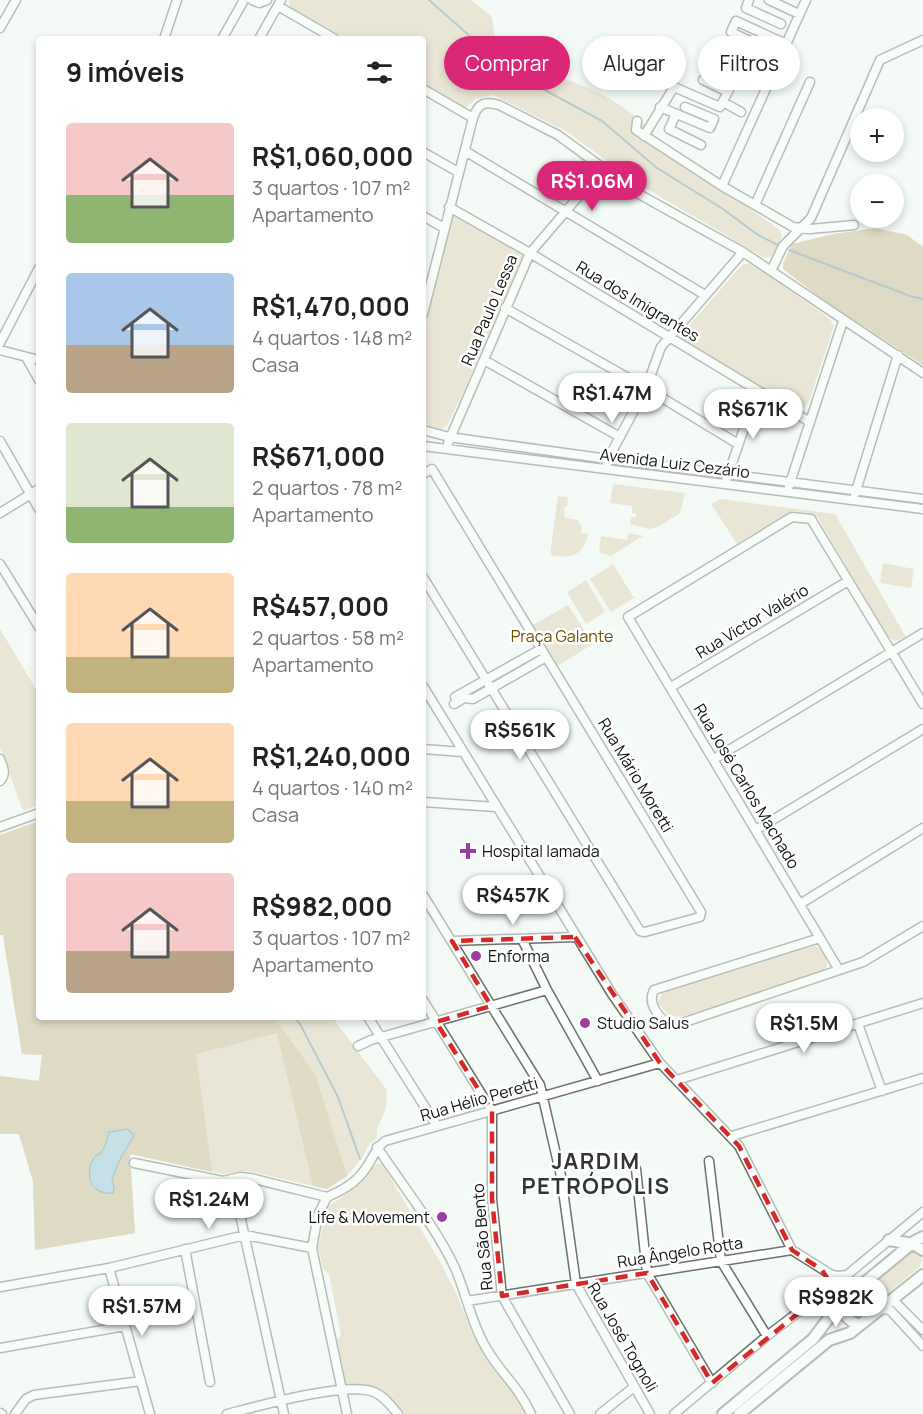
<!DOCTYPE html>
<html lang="pt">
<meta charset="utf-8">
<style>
:root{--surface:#fff;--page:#f2f2f2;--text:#222;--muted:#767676;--accent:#db2777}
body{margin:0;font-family:Manrope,sans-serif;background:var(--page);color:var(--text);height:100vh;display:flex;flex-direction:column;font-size:22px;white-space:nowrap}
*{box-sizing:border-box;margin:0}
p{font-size:20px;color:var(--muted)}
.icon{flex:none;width:33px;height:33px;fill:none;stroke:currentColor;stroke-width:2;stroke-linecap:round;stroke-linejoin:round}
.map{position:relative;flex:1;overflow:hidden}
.drawer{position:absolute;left:36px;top:36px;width:390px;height:984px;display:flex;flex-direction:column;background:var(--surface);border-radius:6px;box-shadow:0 3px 9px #0003}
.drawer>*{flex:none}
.top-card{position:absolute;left:444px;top:36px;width:388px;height:54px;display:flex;gap:12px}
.tools{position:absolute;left:850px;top:108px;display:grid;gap:12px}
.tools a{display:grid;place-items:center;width:54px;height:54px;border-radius:50%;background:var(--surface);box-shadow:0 3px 9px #0003;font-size:30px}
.price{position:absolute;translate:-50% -51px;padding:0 14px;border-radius:21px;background:#fff;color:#222;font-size:20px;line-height:39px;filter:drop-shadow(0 2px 3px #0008)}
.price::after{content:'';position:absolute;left:50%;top:36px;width:18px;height:14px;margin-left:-9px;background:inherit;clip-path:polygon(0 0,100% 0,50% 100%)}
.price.active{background:var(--accent);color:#fff}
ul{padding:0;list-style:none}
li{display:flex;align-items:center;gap:18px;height:150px;padding:0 30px}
li span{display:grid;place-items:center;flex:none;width:168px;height:120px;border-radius:6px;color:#555}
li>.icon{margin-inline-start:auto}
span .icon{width:72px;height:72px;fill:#fffc;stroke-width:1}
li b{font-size:26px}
h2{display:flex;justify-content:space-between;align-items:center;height:72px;padding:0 30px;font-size:26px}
.chip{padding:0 21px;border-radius:27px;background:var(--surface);box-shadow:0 3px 9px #0003;font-size:21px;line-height:54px}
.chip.active{background:var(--accent);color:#fff}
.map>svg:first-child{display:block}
</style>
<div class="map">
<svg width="923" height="1414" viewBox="0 0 923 1414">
<rect width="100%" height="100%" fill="#f4fbf6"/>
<!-- green -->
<path fill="#dbcdb0" d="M289 0H471L492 17 496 47C502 52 508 58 514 61 535 71 559 76 580 85 615 98 642 118 665 148L780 230 782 237 772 256 766 258 761 256 637 183 566 131 493 95 476 99 466 108 423 83V39H346L292 8 290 6Z
M452 212 524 253 463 393 448 424 442 429H434L423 422V336Z
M751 263 830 319 834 326 809 402 803 408H796L686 342 684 338 686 329 739 268 744 264Z
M613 484 685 493 680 513 658 527 649 529 630 524 631 517H636V514L632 513V506L610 503Z
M558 496 568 497 567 507H564L565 518 579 520V524L582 525 581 533 588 534C584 556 570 559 550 555Z
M721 499 835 514 906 637 895 641 888 637 818 518 809 513 793 511 737 544 711 504Z
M628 533 643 536 611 556 601 553 599 549 601 536 627 540Z
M883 563 914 569 911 588 880 583Z
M613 564 634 598 611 612 590 579Z
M586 580 605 612 586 624 567 592Z
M568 605 593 644 556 667 531 626Z
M0 629 39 694V805L23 811 0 748Z
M39 821V1017H332L387 1090 386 1108 377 1129V1138L369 1144 362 1158 347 1176 327 1189 247 1171 223 1174 130 1154 135 1233 35 1250 33 1181 19 1134H0V1076L39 1081 42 1055 22 1054 3 935H0V835Z
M815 946C822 948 828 959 827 967L822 971 681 1017 668 1015 658 1003 660 996 666 990Z
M379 1163 383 1165 439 1260 456 1293 475 1339 521 1404 525 1414H404C384 1391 378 1384 346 1385L337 1340 341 1335 329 1274 323 1269 318 1247 327 1207C339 1199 352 1191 362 1180 368 1174 372 1166 379 1163Z
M915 1251 923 1256 920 1267 860 1316 850 1315 846 1307 847 1303 909 1252Z"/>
<!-- forest -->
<path fill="#c6b186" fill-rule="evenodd" d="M876 228 907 235 923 247V365L822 299 783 269V264L792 244 833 234Z
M39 821V1017H270L278 1023 315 1074 347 1176 327 1189 313 1186 277 1033 196 1054 212 1172 130 1154 135 1233 35 1250 33 1181 19 1134H0V1076L39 1081 42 1055 22 1054 3 935H0V835ZM109 1132 129 1146 119 1161 112 1180 114 1187H93L89 1179 90 1166 95 1157 102 1152Z"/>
<!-- water -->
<path fill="#8dc2d6" stroke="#688e9b" stroke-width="1.5" d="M127 1129 134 1135 119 1161 112 1179 114 1188 113 1193C107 1194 101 1193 95 1188 87 1181 88 1165 95 1157 99 1153 99 1156 102 1151 106 1146 107 1138 109 1132Z"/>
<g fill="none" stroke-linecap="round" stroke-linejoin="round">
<!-- stream -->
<path stroke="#688e9b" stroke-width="2" d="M429 0 498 61 517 75 602 121 657 168 723 209 758 235 778 245
M789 250 910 296 923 299
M294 1017 300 1024 338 1097 360 1159"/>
<defs>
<path id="minor" d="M252 0 259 3 267 0
M749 0 746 8 781 24
M769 0 799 14
M278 6 335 39
M0 28 16 0
M164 39 177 0
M222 39 244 0
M259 39 281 0
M767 49 731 32 736 21 786 44
M763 65 740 54 735 66 769 81
M703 80 728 92
M423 89 473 118
M723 102 741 112
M660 107 710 128 714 119 685 107
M676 114 669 129 701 145
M637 121 636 130 722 186 793 227 810 229 854 225
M644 136 674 87 720 107 732 84 706 72
M465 151 705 295
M423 152 458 172
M722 186 806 0
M755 205 810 82
M449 207 530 253 810 422
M423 216 444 228
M771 271 783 246 811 218 880 60 923 40
M505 308 646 388 738 444
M423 314 473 118C478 103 485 101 499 105L558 135 637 193 743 252 923 373
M0 343 39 268
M0 350 39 360
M26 357 39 380
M484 360 620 437
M423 430 449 437 608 459 923 499
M0 441 39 509
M448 443 530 253 603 168
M423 446 923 509
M607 464 608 459 646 388 661 347 743 252
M423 474 432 469 701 912 700 917 645 932 640 931 423 577
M726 481 757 390
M789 486 843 321
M855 494 898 355
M0 513 39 489
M0 564 39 627
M423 686 612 994 660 1063 739 1146 792 1250 830 1274 837 1276 847 1275
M671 687 848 581
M455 697 541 649
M454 704 464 698 473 699 546 657
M423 749 463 752
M0 759C3 768 7 773 0 781
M714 759 923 633
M423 802 496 807
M0 827 39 813
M756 830 923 729
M423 895 540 1085 561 1176 576 1284 650 1414
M800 904 923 828
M820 938 654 990C647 1003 658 1017 669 1024L682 1023 863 962 923 926
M522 939 547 990 598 1081
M452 941 575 937
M839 970 628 617 792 517 811 519 923 704
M423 1000 492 1111V1199L502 1296 570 1414
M368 1017 437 1126
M858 1024 882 1091
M358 1046 371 1040 547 990
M677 1080 923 1003
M732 1136 923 1078
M377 1147C402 1185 436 1227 455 1268 466 1293 471 1322 485 1346 499 1372 518 1385 531 1414
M709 1161 721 1261 767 1336
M134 1163 223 1181 240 1177 250 1178 327 1197
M636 1169 647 1273 712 1383
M232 1179 284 1414
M327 1197C343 1190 356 1183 366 1168 373 1158 375 1149 385 1141L660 1063
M327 1197 318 1215 312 1248 347 1414
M185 1249 210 1382
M109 1268 150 1414
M0 1287 109 1268 245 1235 312 1248
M892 1299 923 1330
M467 1301 792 1250
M881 1309 890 1310 923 1346
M0 1348 125 1326
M0 1413 2 1414
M15 1414 26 1399 34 1395 141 1381
M227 1414C258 1406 347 1381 374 1392 384 1396 391 1406 398 1414
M600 1414 634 1387
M674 1414 767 1336 847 1275 923 1212"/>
<path id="major" d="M889 1240 913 1244 923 1250
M832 1286C839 1302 842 1320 860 1325
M723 1414 813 1339 840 1303 915 1241 923 1237
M739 1414 829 1340 850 1333 860 1325 923 1275"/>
</defs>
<!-- minor casing -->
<use href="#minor" stroke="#6b716d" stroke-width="11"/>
<!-- major casing -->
<use href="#major" stroke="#6b716d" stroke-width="14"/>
<!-- minor -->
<use href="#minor" stroke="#fff" stroke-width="8"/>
<!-- major -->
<use href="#major" stroke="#fff" stroke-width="10"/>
</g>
<!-- marked area -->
<path d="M0 0H923V1414H0ZM575 937 660 1063 739 1146 792 1250 822 1270 832 1286 712 1383 647 1273 502 1296 492 1199V1111L436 1022 491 1006 452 941Z" fill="#f4fbf6" fill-opacity=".55" fill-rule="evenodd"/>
<path fill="none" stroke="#d62828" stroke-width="4.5" stroke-dasharray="12 8" stroke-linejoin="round" d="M575 937 660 1063 739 1146 792 1250 822 1270 832 1286 712 1383 647 1273 502 1296 492 1199V1111L436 1022 491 1006 452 941Z"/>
<!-- markers -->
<g fill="#9d3ca3" stroke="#fff" stroke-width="2">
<path d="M465 842h6v6h6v6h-6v6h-6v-6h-6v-6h6z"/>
<circle cx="476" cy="956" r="6"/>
<circle cx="585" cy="1023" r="6"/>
<circle cx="442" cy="1217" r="6"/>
</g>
<g text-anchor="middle" stroke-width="5" stroke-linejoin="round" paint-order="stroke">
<!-- street labels -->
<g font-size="16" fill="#121412" stroke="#fff">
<text transform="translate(638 301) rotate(31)" y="6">Rua dos Imigrantes</text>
<text transform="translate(489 310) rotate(-67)" y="6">Rua Paulo Lessa</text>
<text transform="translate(675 463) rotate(7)" y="6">Avenida Luiz Cezário</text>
<text transform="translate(752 621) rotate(-31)" y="6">Rua Victor Valério</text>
<text transform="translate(636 775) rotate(59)" y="6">Rua Mário Moretti</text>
<text transform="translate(747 786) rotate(59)" y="6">Rua José Carlos Machado</text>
<text transform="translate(479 1099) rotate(-16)" y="6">Rua Hélio Peretti</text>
<text transform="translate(482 1237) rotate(-95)" y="6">Rua São Bento</text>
<text transform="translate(680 1252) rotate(-9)" y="6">Rua Ângelo Rotta</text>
<text transform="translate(623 1337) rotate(60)" y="6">Rua José Tognoli</text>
</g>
<!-- park labels -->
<g font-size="16" fill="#6d5000" stroke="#fff">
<text x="562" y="642">Praça Galante</text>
</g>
<!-- poi labels -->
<g font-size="16" fill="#121412" stroke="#fff" text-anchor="start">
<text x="482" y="857">Hospital Iamada</text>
<text x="488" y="962">Enforma</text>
<text x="597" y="1029">Studio Salus</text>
<text x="430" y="1223" text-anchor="end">Life &amp; Movement</text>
</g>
<!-- district labels -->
<g font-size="22" font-weight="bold" letter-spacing="1.5" fill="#313632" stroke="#fff">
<text x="596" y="1169">JARDIM<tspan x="596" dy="25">PETRÓPOLIS</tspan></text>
</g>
</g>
</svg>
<div class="tools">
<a>+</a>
<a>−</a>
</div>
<b class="price active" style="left:592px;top:212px">R$1.06M</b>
<b class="price" style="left:612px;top:424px">R$1.47M</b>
<b class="price" style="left:753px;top:440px">R$671K</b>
<b class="price" style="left:520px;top:761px">R$561K</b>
<b class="price" style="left:513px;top:926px">R$457K</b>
<b class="price" style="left:804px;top:1054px">R$1.5M</b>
<b class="price" style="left:209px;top:1230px">R$1.24M</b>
<b class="price" style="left:836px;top:1328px">R$982K</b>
<b class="price" style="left:142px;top:1337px">R$1.57M</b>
<div class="top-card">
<a class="chip active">Comprar</a>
<a class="chip">Alugar</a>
<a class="chip">Filtros</a>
</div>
<section class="drawer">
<h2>9 imóveis<svg class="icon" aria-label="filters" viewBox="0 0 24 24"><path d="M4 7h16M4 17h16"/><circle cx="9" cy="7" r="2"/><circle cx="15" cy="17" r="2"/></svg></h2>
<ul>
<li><span style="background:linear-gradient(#f6c9c9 60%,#8fb573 0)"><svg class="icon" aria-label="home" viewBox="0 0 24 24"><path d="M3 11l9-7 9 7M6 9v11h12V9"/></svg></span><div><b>R$1,060,000</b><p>3 quartos · 107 m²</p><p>Apartamento</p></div></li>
<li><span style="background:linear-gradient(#a9c7e8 60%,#b9a48a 0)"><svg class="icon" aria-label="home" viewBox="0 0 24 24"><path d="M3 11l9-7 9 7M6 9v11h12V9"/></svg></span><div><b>R$1,470,000</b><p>4 quartos · 148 m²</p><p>Casa</p></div></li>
<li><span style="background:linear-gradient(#dfe7d0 70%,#8fb573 0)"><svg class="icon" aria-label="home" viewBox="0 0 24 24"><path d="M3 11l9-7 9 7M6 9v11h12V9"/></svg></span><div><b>R$671,000</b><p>2 quartos · 78 m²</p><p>Apartamento</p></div></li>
<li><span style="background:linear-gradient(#ffd9b3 70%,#c2b280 0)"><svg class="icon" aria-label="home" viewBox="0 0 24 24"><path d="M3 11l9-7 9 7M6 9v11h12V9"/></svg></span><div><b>R$457,000</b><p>2 quartos · 58 m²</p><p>Apartamento</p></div></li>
<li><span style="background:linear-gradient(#ffd9b3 65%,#c2b280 0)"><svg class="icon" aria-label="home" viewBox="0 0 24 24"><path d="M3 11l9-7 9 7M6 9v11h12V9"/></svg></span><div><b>R$1,240,000</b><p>4 quartos · 140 m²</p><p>Casa</p></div></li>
<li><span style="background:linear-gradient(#f6c9c9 65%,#b9a48a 0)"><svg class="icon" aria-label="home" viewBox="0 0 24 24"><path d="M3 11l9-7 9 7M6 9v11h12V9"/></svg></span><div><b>R$982,000</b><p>3 quartos · 107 m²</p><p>Apartamento</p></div></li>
</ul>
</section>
</div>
